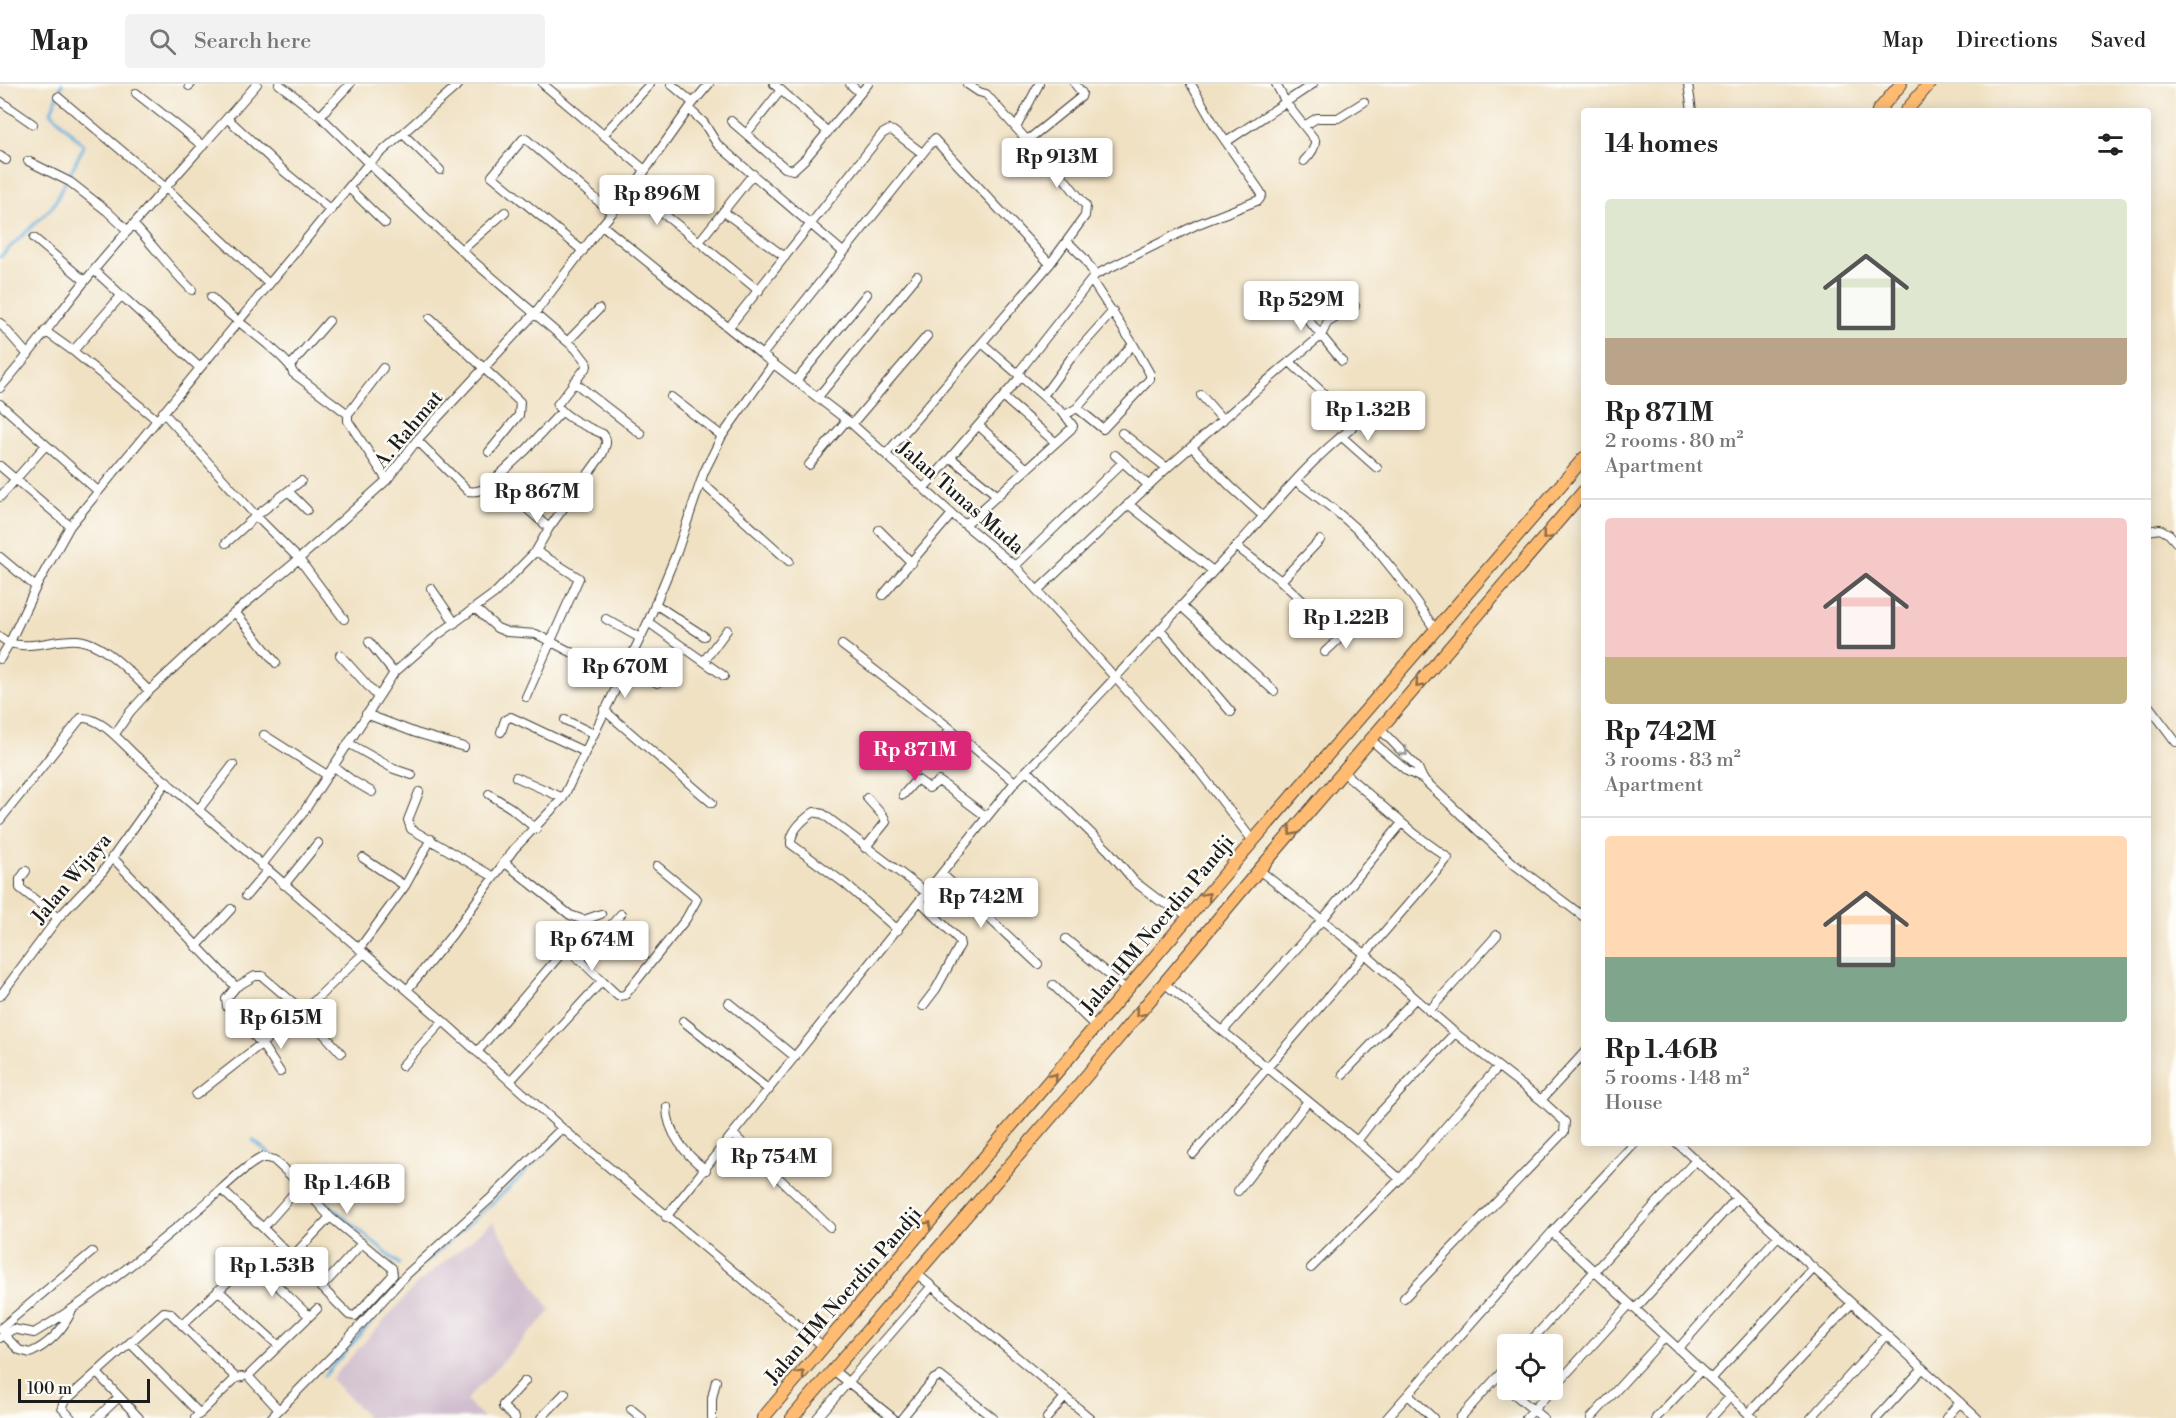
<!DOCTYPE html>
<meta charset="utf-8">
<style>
:root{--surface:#fff;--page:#f2f2f2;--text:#222;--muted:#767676;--line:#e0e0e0;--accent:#db2777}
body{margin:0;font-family:"Libre Bodoni",serif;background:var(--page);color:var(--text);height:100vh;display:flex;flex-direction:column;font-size:22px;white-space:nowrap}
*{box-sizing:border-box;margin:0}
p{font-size:20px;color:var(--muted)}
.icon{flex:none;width:33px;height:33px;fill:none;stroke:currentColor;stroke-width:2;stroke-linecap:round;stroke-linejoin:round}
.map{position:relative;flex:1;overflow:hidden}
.details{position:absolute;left:1581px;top:24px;width:570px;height:1038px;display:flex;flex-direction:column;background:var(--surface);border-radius:6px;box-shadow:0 3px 15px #0003}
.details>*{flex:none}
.buttons{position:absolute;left:1497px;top:1250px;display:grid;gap:12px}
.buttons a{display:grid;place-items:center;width:66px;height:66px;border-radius:6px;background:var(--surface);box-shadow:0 3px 15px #0003;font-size:30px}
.scale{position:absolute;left:18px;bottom:15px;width:132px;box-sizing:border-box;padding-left:6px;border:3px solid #1c1c1c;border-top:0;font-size:16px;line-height:21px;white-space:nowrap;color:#1c1c1c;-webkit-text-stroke:4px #fdfcf7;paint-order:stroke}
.price{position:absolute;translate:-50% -51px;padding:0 14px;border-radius:6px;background:#fff;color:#222;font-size:20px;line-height:39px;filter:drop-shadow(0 2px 3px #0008)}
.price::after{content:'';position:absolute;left:50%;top:36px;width:18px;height:14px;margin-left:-9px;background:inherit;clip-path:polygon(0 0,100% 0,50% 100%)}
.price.selected{background:var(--accent);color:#fff}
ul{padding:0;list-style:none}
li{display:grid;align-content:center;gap:12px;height:318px;padding:0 24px}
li+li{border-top:2px solid var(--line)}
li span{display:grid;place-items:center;height:186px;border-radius:6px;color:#555}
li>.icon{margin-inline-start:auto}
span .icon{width:108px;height:108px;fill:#fffc;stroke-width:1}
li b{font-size:26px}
h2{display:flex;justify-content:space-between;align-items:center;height:72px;padding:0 24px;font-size:26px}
header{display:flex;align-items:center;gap:36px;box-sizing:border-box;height:84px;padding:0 30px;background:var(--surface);border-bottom:2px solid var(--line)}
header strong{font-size:28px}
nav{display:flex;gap:33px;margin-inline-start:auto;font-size:21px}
.search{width:420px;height:54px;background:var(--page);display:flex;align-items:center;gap:15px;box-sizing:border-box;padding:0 21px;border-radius:6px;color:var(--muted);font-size:22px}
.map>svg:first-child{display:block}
</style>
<header>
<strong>Map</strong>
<div class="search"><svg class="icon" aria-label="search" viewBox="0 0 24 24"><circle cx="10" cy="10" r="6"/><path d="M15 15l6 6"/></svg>Search here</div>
<nav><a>Map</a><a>Directions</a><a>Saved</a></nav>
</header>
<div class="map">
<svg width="2176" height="1334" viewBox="0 0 2176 1334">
<rect width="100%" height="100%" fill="#fdfcf7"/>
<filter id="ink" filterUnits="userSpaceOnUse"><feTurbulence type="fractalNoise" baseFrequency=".0167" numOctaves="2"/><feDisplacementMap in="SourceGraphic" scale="12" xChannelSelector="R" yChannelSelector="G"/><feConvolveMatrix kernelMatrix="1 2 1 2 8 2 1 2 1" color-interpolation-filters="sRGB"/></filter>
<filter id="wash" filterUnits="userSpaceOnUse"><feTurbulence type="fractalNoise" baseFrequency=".008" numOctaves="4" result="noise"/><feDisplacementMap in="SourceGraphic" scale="24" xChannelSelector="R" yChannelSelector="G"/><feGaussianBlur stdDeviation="1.35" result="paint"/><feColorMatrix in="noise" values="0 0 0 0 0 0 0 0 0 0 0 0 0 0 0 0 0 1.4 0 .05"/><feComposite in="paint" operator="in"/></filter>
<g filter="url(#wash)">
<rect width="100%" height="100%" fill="#f0e1c3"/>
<!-- industrial -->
<path fill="#d0bdce" d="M493 1138 551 1227 466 1316 483 1334H364L366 1331 331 1295 418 1199Z"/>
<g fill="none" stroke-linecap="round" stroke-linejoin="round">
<!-- stream -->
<path stroke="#68afdf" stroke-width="3" d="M0 173 53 122 84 62 51 28 62 0
M253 1056 272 1072
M305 1100 399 1180
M425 1179 510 1103 562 1051
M324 1292 412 1191"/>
</g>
</g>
<g filter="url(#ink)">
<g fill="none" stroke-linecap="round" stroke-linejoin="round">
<defs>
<path id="street" d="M543 0 645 86
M671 0 693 19
M774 0 828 48
M850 0 860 9
M967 0 979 8 986 10 1025 54 1029 55 1081 13 1082 9 1075 0
M1276 0 1286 19 1315 56C1316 64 1310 71 1304 77
M1688 0 1692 27
M189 2 191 0
M781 6 746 50 785 84 793 86 805 75 868 0
M136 9 203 62
M58 13 166 104 269 200
M0 17 33 40
M690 26 704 39 717 60 843 168
M320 32 350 0
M227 34 286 89 331 126
M731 37 746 50
M1304 42 1317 34H1338L1364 18
M1016 44 1039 0
M403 50 440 86
M603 51 650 0
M1226 58 1313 0
M0 72 6 76
M28 77 70 98 107 127 128 147
M753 90 699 158 759 207
M349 104 385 139
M632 105 699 158
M724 128 785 173
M134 141C154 162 171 186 192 206
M602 141 762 271 852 340 952 430 1015 482 1199 687 1253 757
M34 154 85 197
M462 166 505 128
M583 167 492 92 523 55H526L612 129
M94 186 200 284
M1095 191 1198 140 1259 116 1262 111 1260 107 1215 42 1191 0
M211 213C235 239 267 255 290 282L329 237
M1301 227 1342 277
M430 234 520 318 519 331 489 368
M0 239 28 271
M729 243 882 50 889 46 893 47 922 69
M45 247 73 267 157 336
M568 257 599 225
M982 259 1065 331 1077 324 1133 260
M73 267 121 212
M762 271 934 55 1050 180
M290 282 293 289 348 330
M383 284 348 330V337L387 396
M1018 289 1095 191 1084 174 1067 157
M797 296 867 210
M574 298 641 350
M0 304C34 266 62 224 94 186 147 123 203 62 257 0
M1201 311 1223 336
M1043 312 1071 274 1113 227
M671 313 722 352
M818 313 917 192
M1003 313 1055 358
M0 320 98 407
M1077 324 1103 345 1150 295V290L1133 260 1092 197
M163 328 256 432 299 475 344 535
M852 340 927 252
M979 342 1027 385
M1122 349 1167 384
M1341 352 1377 384
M417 356 468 407C480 409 486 404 494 396L549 444
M1192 363 1231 403 1262 431
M886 370 1050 180 1085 132 1086 122 1047 73
M1115 371 1148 401
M951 374 998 412
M809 381 847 336
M0 382 70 442
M494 396 526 366 562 327
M1296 397C1312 409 1329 421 1344 434 1381 465 1410 508 1436 547
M701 398 789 477
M924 404 1021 292
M288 407 307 426
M0 413 46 361
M1128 420 1213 487
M966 440 1071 345 1073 342 1065 331
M879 446 912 479
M2148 447 2160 445 2169 450 2176 458
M226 459 256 432 301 397
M1236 462 1281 497 1339 551V555L1325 568
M0 473 36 503
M1015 482 1123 378
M1281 497 1320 456
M431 504 455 539
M1038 506 1167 384 1283 283 1321 252 1327 239 1355 222
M883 511 952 430
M655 520 704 552
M1181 522 1274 607
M475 524 497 544 507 548 536 550 621 594
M235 528 276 579
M606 535 640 554
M648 538 724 592
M1160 545 1231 628
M0 553C22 571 51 554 77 556 103 558 131 589 149 607
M369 558 394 589
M842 561 951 645 1015 698
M340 571 377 612
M0 575 9 560 36 503 70 442 368 80 459 0
M704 577 727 546
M627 582 657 599
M526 613 579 494 536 467
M2148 621 2176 658
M604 626 712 719
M366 630 416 649 464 663
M565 636 594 650
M1380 645 1418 684 1423 695
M501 648 505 636 511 633 585 668
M115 650 130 628 149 607 222 539 299 475 387 396 417 356 535 229 602 141 632 105 693 19 709 0
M264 651 327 691
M872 652 912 686 916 684 951 645
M1371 656 1407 687 1423 695 1515 781 1584 833
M348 659 394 685 412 691
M333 682 353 697 372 708
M1027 686 1109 767 1135 798 1160 817 1174 823 1190 833
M516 693 563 714
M419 708 408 736 411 745 494 793
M489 710 511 724 536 745
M903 711 916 696H918L929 704 939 697 987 733
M199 725 233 681
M0 736 81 634C100 632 122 659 135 671L443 937 562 1044 824 1263
M865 764 886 738 884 733 867 714
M112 773 236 903 226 915 227 923 261 959 280 988
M363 774 405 802
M504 778 570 831 584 836 601 830
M261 782 303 729 394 589 435 553 495 509 536 467 549 444 602 371C605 363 609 357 603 350 588 343 566 335 557 321L587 282 586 278 576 265 473 177 395 105 320 32 279 0
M1259 786 1365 870 1455 949 1541 1016 1584 969
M26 787 20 795V804L58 834
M942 790 1038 880
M284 801 318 759
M246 812 267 787
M920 817 959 856 960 861 936 905 923 922
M898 846 844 799 791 760C790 747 804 735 814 728L823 730 927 809
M550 847 602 897
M1066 855 1127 906
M196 863 231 825
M359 865 405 802 431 755
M580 876 621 830
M1164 899 1357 1057 1400 1095
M1053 901 1096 943
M236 903 255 892H262L303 927 341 969
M407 906 452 851 514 765 563 714 648 538 677 468 704 388 722 352 773 280
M0 912 58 834 103 787 167 697
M729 919 795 973
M1429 927 1497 851
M683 937 769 1006
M1223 947 1322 836 1402 739
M477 968 566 864
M402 982 443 937
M1343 990 1415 915
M510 997 602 897 618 912 625 911 686 835 697 815 657 782
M196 1011 308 923 364 869
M667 1023C667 1049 686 1071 706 1086
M734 1051 830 1143
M1357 1057 1374 1035 1455 949
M1677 1059 1977 1334
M1193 1070 1448 774 1415 750 1343 688
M1238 1107 1308 1017
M666 1133 1015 698C1091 623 1161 543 1234 465 1272 424 1307 378 1352 344L1353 340 1351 335 1290 278
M263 1144 301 1101
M1552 1148 1753 1334
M291 1174 330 1133
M1311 1184 1400 1095 1498 983
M916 1189 1090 1334
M321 1204 362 1159
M218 1206 279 1262
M1404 1214 1564 1048 1565 1038 1541 1016
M1635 1225 1736 1115
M182 1241 251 1176 309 1232
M0 1245 92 1168
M4 1251 19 1266 30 1269C48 1261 63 1246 71 1228
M0 1254 13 1245 34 1249C94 1214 146 1169 199 1125 220 1108 240 1085 263 1073L274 1076 301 1101 330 1133 392 1184 393 1191 355 1232 349 1231 263 1144 222 1106
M130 1259 200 1330
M1528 1260 1695 1077
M1678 1265 1778 1152
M833 1286 893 1334
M97 1289 139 1334
M1711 1295 1814 1184
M1508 1305 1543 1334
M1408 1311 1433 1334
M631 1325 642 1334
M279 1326 248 1292 317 1225
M1748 1330 1851 1220
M71 1334 62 1324 63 1319 164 1228 170 1229 236 1294
M97 1334 119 1313
M195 1334 236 1294 242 1293
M271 1334 334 1270 406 1191 492 1113 562 1044
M515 1334 503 1323V1321L525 1297
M541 1334 565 1309
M712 1334V1314L716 1297
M817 1334 932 1202
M902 1334 934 1295 940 1292 993 1334
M1047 1334 1065 1313
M1387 1334 1552 1148 1635 1059
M1460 1334 1508 1281
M1526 1334 1630 1220
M1591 1334 1665 1253
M1656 1334 1701 1286
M1711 1334 1730 1313
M1811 1334 1886 1251
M1877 1334 1923 1284
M1946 1334 1960 1318"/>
<path id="primary" d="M1878 27 1901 0
M1906 27 1929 0
M763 1334 1253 757 1584 374
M792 1334 1072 1009 1259 786 1584 407"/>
</defs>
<!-- street casing -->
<use href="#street" stroke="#3c3a35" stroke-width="10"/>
<!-- primary casing -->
<use href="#primary" stroke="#3c3a35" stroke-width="14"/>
<!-- street -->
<use href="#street" stroke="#fff" stroke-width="8"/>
<!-- primary -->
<use href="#primary" stroke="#febb71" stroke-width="12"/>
</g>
<!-- one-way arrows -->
<defs><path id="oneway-chevron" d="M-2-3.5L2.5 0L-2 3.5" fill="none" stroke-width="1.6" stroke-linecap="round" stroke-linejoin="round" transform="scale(1.5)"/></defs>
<g stroke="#8d6c46">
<use href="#oneway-chevron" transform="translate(1546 452) rotate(130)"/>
<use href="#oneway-chevron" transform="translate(1419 600) rotate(131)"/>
<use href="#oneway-chevron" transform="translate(1292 748) rotate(130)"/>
<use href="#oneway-chevron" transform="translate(1207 812) rotate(-50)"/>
<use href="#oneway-chevron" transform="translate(1139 929) rotate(130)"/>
<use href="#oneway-chevron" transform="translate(1054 993) rotate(-50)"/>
<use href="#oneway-chevron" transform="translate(928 1141) rotate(-50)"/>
<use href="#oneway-chevron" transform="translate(801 1290) rotate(-49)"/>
</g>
<use stroke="#999" href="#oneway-chevron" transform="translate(1404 668) rotate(47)"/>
</g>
<g text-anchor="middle" stroke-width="5" stroke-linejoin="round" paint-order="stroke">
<!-- street labels -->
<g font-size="20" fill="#1c1c1c" stroke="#fdfcf7">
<text transform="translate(408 345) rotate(-50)" y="7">A. Rahmat</text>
<text transform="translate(961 413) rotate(41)" y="7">Jalan Tunas Muda</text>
<text transform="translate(71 794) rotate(-50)" y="7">Jalan Wijaya</text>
<text transform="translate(1157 840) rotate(-50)" y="7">Jalan HM Noerdin Pandji</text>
<text transform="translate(843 1211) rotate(-49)" y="7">Jalan HM Noerdin Pandji</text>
</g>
</g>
</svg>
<div class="buttons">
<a><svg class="icon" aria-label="locate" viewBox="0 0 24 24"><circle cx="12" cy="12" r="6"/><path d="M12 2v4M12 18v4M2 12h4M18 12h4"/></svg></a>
</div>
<div class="scale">100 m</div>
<b class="price" style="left:1057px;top:105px">Rp 913M</b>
<b class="price" style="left:657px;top:142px">Rp 896M</b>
<b class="price" style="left:1301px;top:248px">Rp 529M</b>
<b class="price" style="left:1368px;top:358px">Rp 1.32B</b>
<b class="price" style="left:537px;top:440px">Rp 867M</b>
<b class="price" style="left:1346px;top:566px">Rp 1.22B</b>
<b class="price" style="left:625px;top:615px">Rp 670M</b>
<b class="price selected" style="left:915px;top:698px">Rp 871M</b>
<b class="price" style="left:981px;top:845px">Rp 742M</b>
<b class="price" style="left:592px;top:888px">Rp 674M</b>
<b class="price" style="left:281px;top:966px">Rp 615M</b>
<b class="price" style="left:774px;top:1105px">Rp 754M</b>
<b class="price" style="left:347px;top:1131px">Rp 1.46B</b>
<b class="price" style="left:272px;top:1214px">Rp 1.53B</b>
<section class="details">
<h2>14 homes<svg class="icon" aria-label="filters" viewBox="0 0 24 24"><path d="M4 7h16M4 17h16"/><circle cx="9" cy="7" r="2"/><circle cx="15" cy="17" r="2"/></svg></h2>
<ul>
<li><span style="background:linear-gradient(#dfe7d0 75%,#b9a48a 0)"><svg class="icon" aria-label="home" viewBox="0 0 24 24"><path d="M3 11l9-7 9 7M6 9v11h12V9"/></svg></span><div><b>Rp 871M</b><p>2 rooms · 80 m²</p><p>Apartment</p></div></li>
<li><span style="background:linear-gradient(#f6c9c9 75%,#c2b280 0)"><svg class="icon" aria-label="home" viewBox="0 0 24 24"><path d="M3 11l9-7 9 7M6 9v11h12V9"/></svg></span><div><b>Rp 742M</b><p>3 rooms · 83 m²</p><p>Apartment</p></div></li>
<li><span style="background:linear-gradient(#ffd9b3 65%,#7fa58c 0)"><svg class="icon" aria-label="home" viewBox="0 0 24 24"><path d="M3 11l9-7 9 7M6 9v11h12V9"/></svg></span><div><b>Rp 1.46B</b><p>5 rooms · 148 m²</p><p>House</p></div></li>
</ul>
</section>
</div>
